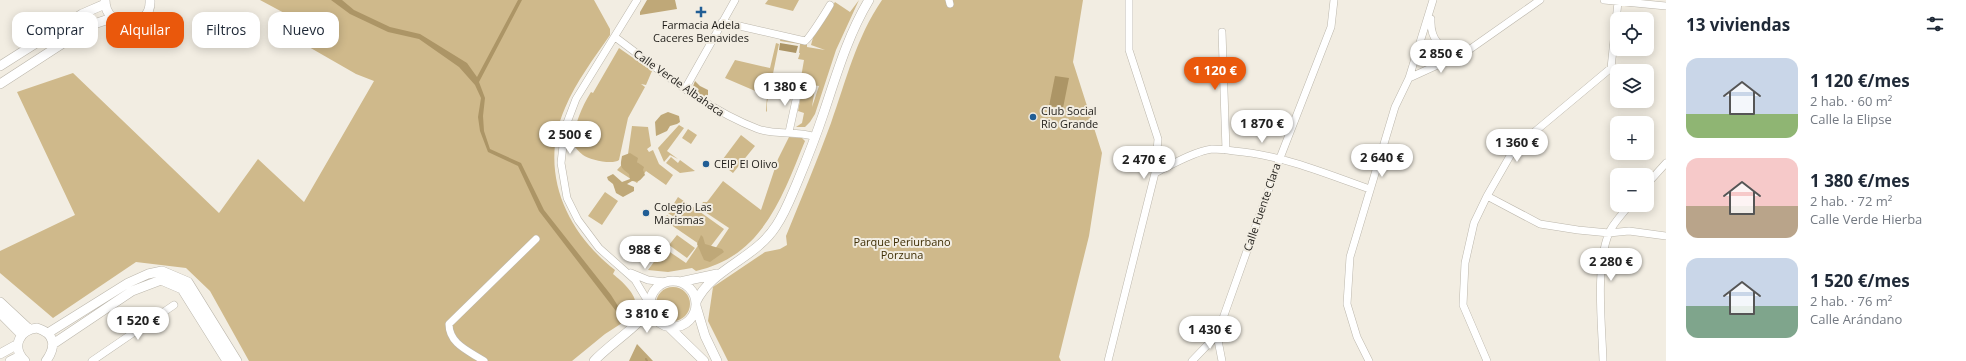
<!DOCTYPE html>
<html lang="es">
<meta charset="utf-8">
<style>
:root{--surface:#fff;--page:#f6f6f7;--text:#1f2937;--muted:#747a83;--accent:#ea580c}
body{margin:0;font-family:"Open Sans",sans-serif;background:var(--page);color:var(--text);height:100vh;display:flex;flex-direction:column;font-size:15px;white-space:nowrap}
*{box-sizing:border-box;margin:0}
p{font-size:13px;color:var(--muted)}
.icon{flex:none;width:22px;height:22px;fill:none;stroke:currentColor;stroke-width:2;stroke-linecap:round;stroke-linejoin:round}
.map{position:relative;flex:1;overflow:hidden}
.side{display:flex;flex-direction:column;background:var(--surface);width:300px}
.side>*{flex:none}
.top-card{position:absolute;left:12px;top:12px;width:380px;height:36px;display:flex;gap:8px}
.fabs{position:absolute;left:1610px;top:12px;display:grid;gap:8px}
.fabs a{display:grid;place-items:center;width:44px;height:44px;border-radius:8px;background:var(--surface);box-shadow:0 2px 10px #0003;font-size:20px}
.price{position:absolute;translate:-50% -34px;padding:0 9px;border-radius:14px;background:#fff;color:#222;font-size:13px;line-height:26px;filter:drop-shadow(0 1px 2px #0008)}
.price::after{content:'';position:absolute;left:50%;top:24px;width:12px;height:9px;margin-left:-6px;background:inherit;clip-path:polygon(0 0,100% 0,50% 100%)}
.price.on{background:var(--accent);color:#fff}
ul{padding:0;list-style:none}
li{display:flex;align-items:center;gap:12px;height:100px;padding:0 20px}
li span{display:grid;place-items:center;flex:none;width:112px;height:80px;border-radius:12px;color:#555}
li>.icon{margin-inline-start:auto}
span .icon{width:48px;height:48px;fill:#fffc;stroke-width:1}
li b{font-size:17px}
h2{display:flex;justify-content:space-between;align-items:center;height:48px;padding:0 20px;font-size:17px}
.chip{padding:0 14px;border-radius:12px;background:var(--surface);box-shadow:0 2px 10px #0003;font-size:14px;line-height:36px}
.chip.on{background:var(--accent);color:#fff}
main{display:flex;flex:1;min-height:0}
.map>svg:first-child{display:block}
</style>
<main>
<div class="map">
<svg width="1666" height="361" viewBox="0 0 1666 361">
<rect width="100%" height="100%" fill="#f2ede2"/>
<!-- green -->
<path fill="#cfb98b" d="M260 0H594L610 29V35C594 58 576 82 565 108 538 170 565 231 615 270L613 274C625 284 643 299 633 316L605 334 572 361H249L210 291 186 268 136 262 53 318 0 273V251L75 215 17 92 73 73 219 213 258 159 304 202 374 81 356 74 295 39 301 22Z
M768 0H799L793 11 765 4Z
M859 0 836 50 815 114 810 122 805 127H796L802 123 804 113 798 111 803 85 815 88 812 107 819 86 800 83 804 60 798 59 800 53H799L800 44 780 41 781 38 807 44V47L825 50 811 45 814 34 835 2 850 12Z
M882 0H1083L1073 62 1102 153 1089 236 1059 357 1061 361H728L708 321 713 287 765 252 780 249 787 245 786 236C801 199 817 161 831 123 846 81 856 38 882 0Z
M776 43 779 44 767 103V112L766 111 767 96 725 78 735 60 770 68Z
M619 48 652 71 646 85 641 84 645 87 628 118 619 160C613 165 589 160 583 155 579 152 575 147 572 143 575 124 581 108 591 92L593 93Z
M679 125 684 128 667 151 678 159 670 155 664 162 658 148Z
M632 126 648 127 651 146 647 149 649 152 653 150 659 164 673 175 666 185 646 171 637 183 617 170 628 158 638 164 634 156 628 154Z
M688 129 697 135 691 144 682 138Z
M741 135 755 146 733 173 720 163Z
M789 137 802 138 805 141C782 197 763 256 696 271L692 268 668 272 648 270 664 248 686 263 699 244 664 220 667 215 677 222 689 204 724 229 711 246 715 249 729 228 699 208 703 202H707L723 181 761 210 778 159Z
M671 157 678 163 680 160 695 171 680 173 666 163Z
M605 192 618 201 602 225 588 216Z
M678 197 688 204 677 219 668 213Z
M677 235 695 248 687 258 669 245Z
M646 243 659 252 654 259 643 248Z
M656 304a17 17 0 1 1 34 0a17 17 0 1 1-34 0Z"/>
<!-- forest -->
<path fill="#bfa878" d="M647 0H675L677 9 640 15V12Z
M695 81 700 86 708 90V95L702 98 692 89Z
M668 112 679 116 680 122 677 124 670 126 667 131 656 136 655 122 661 115Z
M630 153 638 158 637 162 644 167 643 170 645 175C639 181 640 182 632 181L627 184 634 187V191L623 197 616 193 613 184 608 180 607 177 613 174 622 182 630 179 629 174C620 167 620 167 622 156Z
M701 235 703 237 705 244 722 249 724 252 710 262 704 260 697 244Z
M637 344 653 361H629Z"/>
<!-- water -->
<path fill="#ac9566" d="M331 0H342L354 10 390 27 420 34 467 63 477 77 518 0H522L479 82 485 98 483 116 484 131 490 149 521 163 544 210 611 295 623 314 619 315 539 211 518 166 488 152 480 131 478 117 481 98 475 85 459 67 419 39 388 32 350 14Z
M780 43 798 46 796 53 779 50Z
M1055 76 1069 78 1063 108 1049 106Z"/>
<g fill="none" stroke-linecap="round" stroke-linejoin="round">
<!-- stream -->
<path stroke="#ac9566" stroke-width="2" d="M646 359 647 361"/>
<defs>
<path id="minor" d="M637 0 576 99 565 128 561 163 567 198 578 220 599 248 635 280 650 305
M949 0 950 4
M1604 0 1666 6
M1431 19C1430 39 1441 53 1462 52
M722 22 805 41C809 39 826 12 830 5
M1222 32 1226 150
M615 37C661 71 705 109 758 129 777 136 797 130 815 137
M1409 78 1466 52 1540 0
M685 89 735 0
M789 132 799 86
M1155 173C1171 165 1195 151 1212 149 1219 149 1227 150 1234 151 1281 155 1325 173 1369 189
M1647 184 1666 163
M1487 196 1540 224 1578 230 1609 233 1629 231 1666 236
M631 273 648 280 665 282
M1217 335 1222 361
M92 361 174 305
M484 361C469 351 449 344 449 324L536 239
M1108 361 1155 173 1158 139 1129 50V0
M1192 361 1217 335 1280 158 1331 27 1334 0
M1369 361 1357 337 1347 304 1350 257 1395 107 1409 78 1433 0
M1487 361 1463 305 1465 263 1474 223 1487 196 1514 149 1611 68 1618 2
M1603 361C1602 325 1595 266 1609 233 1613 223 1623 214 1629 205"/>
<path id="tertiary" d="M105 0C105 31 152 31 150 0
M0 66 82 14 105 4
M0 84 91 25 112 18
M650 304a23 23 0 1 1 46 0a23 23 0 1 1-46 0Z
M680 282 717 274
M0 302 29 329
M696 302C711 269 755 259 776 226 785 213 791 197 797 183 807 159 816 136 824 112 837 73 848 35 869 0
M696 306 705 336 717 361
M0 313 21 334
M669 327 704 361
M48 333 128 283 148 274 162 271 188 282 237 361
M53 344 132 291 161 280 182 289 227 361
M0 354 18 344
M10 361 20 356
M25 361C11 347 19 330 37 328 56 334 56 347 46 361
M594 361C612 342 636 329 650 308"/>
</defs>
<!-- minor casing -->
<use href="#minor" stroke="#bcb7ac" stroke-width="8"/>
<!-- tertiary casing -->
<use href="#tertiary" stroke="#bcb7ac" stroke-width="10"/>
<!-- minor -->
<use href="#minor" stroke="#fff" stroke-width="7"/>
<!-- tertiary -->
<use href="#tertiary" stroke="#fff" stroke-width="9"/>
</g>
<!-- markers -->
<g fill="#215e95" stroke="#f2ede2" stroke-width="1.5">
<path d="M699 6h4v4h4v4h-4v4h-4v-4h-4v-4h4z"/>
<circle cx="1033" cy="117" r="4"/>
<circle cx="706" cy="164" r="4"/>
<circle cx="646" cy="213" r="4"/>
</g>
<g text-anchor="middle" stroke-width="4" stroke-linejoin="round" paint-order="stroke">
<!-- poi labels -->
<g font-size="11" fill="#1f1d19" stroke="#f2ede2" text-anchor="start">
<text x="701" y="29" text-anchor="middle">Farmacia Adela<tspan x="701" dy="13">Caceres Benavides</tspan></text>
<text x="1041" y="115">Club Social<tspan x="1041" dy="13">Rio Grande</tspan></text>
<text x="714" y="168">CEIP El Olivo</text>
<text x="654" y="211">Colegio Las<tspan x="654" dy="13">Marismas</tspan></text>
</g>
<!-- street labels -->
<g font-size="11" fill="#1f1d19" stroke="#f2ede2">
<text transform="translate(679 83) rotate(35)" y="4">Calle Verde Albahaca</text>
<text transform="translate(1262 207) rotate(-71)" y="4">Calle Fuente Clara</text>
</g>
<!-- park labels -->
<g font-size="11" fill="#3e2e05" stroke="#f2ede2">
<text x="902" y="246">Parque Periurbano<tspan x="902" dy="13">Porzuna</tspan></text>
</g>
</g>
</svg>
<div class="fabs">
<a><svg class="icon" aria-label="locate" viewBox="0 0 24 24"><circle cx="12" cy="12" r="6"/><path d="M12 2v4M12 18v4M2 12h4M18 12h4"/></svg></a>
<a><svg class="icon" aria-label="layers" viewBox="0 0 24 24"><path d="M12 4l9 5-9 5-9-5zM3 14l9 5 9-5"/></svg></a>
<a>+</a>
<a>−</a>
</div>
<b class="price" style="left:1441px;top:74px">2 850 €</b>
<b class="price on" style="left:1215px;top:91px">1 120 €</b>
<b class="price" style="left:785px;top:107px">1 380 €</b>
<b class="price" style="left:1262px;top:144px">1 870 €</b>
<b class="price" style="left:570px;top:155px">2 500 €</b>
<b class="price" style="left:1517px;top:163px">1 360 €</b>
<b class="price" style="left:1382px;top:178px">2 640 €</b>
<b class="price" style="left:1144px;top:180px">2 470 €</b>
<b class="price" style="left:645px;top:270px">988 €</b>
<b class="price" style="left:1611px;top:282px">2 280 €</b>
<b class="price" style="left:647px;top:334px">3 810 €</b>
<b class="price" style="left:138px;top:341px">1 520 €</b>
<b class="price" style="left:1210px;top:350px">1 430 €</b>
<div class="top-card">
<a class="chip">Comprar</a>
<a class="chip on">Alquilar</a>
<a class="chip">Filtros</a>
<a class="chip">Nuevo</a>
</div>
</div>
<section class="side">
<h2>13 viviendas<svg class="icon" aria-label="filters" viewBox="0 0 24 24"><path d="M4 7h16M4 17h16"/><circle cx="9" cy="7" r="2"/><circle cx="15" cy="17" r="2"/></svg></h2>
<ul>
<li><span style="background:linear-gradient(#c9d6e8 70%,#8fb573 0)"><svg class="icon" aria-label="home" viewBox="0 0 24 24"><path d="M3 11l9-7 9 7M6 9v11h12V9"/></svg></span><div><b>1 120 €/mes</b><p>2 hab. · 60 m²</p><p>Calle la Elipse</p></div></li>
<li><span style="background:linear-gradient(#f6c9c9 60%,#b9a48a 0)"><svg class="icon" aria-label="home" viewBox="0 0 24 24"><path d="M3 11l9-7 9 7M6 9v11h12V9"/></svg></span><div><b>1 380 €/mes</b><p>2 hab. · 72 m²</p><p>Calle Verde Hierba</p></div></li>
<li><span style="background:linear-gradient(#c9d6e8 60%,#7fa58c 0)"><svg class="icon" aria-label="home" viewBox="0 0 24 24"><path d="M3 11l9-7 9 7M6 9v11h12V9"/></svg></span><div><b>1 520 €/mes</b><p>2 hab. · 76 m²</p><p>Calle Arándano</p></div></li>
</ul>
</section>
</main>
